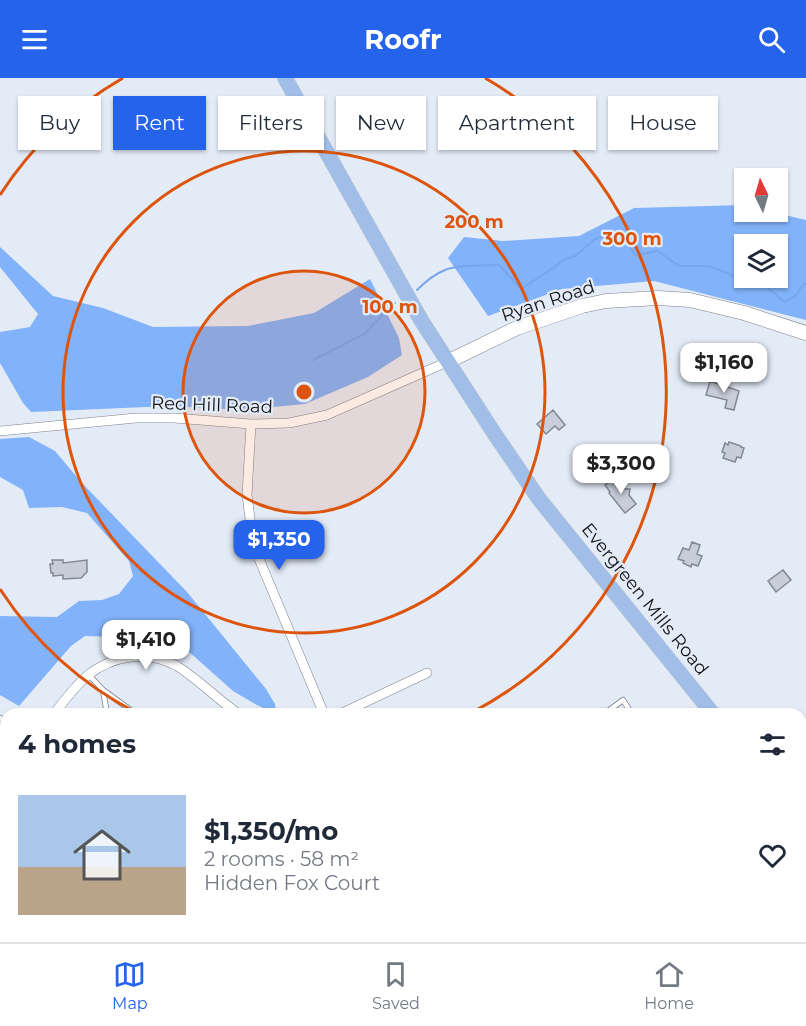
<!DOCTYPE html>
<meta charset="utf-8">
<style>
:root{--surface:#fff;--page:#f2f2f3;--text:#1f2937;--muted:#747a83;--line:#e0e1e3;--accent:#2563eb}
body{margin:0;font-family:Montserrat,sans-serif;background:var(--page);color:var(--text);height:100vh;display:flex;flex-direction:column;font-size:22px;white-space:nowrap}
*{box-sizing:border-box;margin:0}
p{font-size:20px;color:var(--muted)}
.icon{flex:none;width:33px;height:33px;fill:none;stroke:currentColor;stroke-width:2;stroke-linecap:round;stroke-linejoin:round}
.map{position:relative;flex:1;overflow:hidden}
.drawer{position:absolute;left:0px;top:630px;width:807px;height:234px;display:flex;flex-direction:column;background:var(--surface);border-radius:18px 18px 0 0;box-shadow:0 2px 4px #0004}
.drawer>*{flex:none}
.top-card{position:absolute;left:18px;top:18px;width:771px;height:54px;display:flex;gap:12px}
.needle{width:39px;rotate:355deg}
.tools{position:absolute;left:734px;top:90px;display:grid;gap:12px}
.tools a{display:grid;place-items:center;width:54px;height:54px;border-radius:0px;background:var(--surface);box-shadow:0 2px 4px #0004;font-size:30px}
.price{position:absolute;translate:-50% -51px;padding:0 14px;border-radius:12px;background:#fff;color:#222;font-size:20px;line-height:39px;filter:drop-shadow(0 2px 3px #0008)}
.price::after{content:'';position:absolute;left:50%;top:36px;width:18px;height:14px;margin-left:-9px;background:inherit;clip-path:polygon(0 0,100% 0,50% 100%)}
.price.active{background:var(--accent);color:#fff}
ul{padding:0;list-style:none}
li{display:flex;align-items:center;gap:18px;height:150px;padding:0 18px}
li+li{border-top:2px solid var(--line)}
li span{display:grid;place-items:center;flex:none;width:168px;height:120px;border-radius:0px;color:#555}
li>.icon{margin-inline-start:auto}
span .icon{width:72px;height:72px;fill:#fffc;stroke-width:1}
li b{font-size:26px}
h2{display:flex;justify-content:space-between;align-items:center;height:72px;padding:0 18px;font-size:26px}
.pill{padding:0 21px;border-radius:0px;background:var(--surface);box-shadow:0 2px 4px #0004;font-size:21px;line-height:54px}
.pill.active{background:var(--accent);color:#fff}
header{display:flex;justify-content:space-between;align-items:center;height:78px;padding:0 18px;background:var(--accent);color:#fff;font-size:27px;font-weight:700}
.dock{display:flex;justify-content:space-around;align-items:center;height:84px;border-top:2px solid var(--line);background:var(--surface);font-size:16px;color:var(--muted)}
.dock a{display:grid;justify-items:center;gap:3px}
.dock .active{color:var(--accent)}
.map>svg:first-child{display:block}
</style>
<header><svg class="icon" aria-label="menu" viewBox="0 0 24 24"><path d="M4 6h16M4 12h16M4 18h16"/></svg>Roofr<svg class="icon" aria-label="search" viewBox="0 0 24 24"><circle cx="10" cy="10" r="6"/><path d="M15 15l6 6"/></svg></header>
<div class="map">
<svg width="806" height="864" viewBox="0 0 806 864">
<rect width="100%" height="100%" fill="#e3ebf7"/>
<!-- forest -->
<path fill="#82b2f9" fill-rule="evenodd" d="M744 127V134H772L806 142V242L654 203 562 211 488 238 448 180 464 159 503 163 579 158 634 130ZM777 166V200H744V166Z
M0 169 53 218 103 230 153 249 248 248 314 235 370 201 399 260 402 277 368 299 305 326 242 332 169 328 31 334 23 325 0 285V254L30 249 38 236 0 189Z
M29 359 55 373 81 404 187 514 266 611 275 626 276 636 257 627 233 613 178 564 154 560 85 558 71 568 19 628 0 617V538L57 539 79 523 102 522 119 516 133 498 129 483 87 435 62 429 29 430 23 412 0 399V361Z
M392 858H583L590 864H386Z"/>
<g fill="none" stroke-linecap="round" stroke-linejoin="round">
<!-- stream -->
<path stroke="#77a6ed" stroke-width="2" d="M417 212C424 205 435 196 445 192 460 186 483 188 499 187L521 211 556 188 563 182 575 178 595 161 620 152 635 177 658 173 679 188H709L740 200 763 206 785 224 796 217 804 206H806
M313 282 366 255 390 228 395 225"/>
</g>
<!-- building -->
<path fill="#c7ceda" stroke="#828993" stroke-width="1.5" d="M710 303 739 313 734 332 725 330 727 322 706 317Z
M553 332 565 347 559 352 555 348 546 356 537 346Z
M729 364 741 368V369L744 370 741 380 737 379 735 384 723 380 725 375 722 374 725 365 728 367Z
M616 399 625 411H630L629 417 636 426 625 435 609 415 610 414 605 407Z
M692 464 700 467 697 476 702 478 698 488 692 486 691 489 683 485 684 483 678 481 683 470 689 472Z
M52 482H63V485L87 482V494L81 500 63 501V497L53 498V495H51L50 486H53Z
M783 492 791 502 776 514 768 503Z"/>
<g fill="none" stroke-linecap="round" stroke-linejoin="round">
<defs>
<path id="service" d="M88 596 103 612 136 636
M103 612 107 636
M604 636 623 622 632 636
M0 640 6 645
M0 665 6 657
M0 744 6 737
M66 864 76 858"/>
<path id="minor" d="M251 346 247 417 252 456 257 476 324 636
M0 353 136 340H174L251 346 289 345 327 337 447 284
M54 636C64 623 74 609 87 598 112 577 149 572 177 588 198 601 218 622 239 636
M340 636 427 595
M0 703 6 696"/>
<path id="secondary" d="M447 284 517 250 582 228 606 223 658 220 690 222 744 235 806 255"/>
<path id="primary" d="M285 0 421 242 494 355 539 421 713 636
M801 783 806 795"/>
</defs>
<!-- service casing -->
<use href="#service" stroke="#7b828c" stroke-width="6"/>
<!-- minor casing -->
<use href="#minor" stroke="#7b828c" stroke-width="10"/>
<!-- secondary casing -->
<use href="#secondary" stroke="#7b828c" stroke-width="15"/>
<!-- primary casing -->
<use href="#primary" stroke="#cacbcc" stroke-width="16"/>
<!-- service -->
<use href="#service" stroke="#fff" stroke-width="4.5"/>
<!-- minor -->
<use href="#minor" stroke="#fff" stroke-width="9"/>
<!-- secondary -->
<use href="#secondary" stroke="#fff" stroke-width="14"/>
<!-- primary -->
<use href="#primary" stroke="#a1bee9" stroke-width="15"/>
</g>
<!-- distance rings -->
<circle cx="304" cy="314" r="121" fill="#dd550c" fill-opacity=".12"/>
<g fill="none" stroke="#dd550c" stroke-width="3">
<circle cx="304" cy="314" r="121"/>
<circle cx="304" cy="314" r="241"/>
<path d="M137 635A362 362 0 0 1 0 511M0 117A362 362 0 0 1 123 0M485 0A362 362 0 0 1 471 635"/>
</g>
<g text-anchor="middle" stroke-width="4.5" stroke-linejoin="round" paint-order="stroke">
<!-- street labels -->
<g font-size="18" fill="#101216" stroke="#e3ebf7">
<text transform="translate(548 223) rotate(-18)" y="6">Ryan Road</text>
<text transform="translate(212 327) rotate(2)" y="6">Red Hill Road</text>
<text transform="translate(645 521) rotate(51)" y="6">Evergreen Mills Road</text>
</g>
</g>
<circle cx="304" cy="314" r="9" fill="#dd550c" stroke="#e3ebf7" stroke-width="3"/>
<g font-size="18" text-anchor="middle" font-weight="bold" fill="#dd550c" stroke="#e3ebf7" stroke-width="4.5" stroke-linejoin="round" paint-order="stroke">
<text x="474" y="150">200 m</text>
<text x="632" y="167">300 m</text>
<text x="390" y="235">100 m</text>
</g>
</svg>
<div class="tools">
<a><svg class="needle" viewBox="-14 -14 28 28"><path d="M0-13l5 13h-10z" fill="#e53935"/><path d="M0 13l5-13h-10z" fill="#747a83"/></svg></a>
<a><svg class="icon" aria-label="layers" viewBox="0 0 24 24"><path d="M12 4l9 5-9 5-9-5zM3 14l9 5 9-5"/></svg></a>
</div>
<b class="price" style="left:724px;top:316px">$1,160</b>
<b class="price" style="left:621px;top:417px">$3,300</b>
<b class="price active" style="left:279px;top:493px">$1,350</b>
<b class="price" style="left:146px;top:593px">$1,410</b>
<div class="top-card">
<a class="pill">Buy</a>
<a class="pill active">Rent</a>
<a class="pill">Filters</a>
<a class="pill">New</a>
<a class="pill">Apartment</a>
<a class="pill">House</a>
</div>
<section class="drawer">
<h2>4 homes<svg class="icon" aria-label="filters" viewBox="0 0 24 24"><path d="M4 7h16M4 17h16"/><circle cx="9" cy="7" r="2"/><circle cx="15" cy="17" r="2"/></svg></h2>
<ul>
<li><span style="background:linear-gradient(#a9c7e8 60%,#b9a48a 0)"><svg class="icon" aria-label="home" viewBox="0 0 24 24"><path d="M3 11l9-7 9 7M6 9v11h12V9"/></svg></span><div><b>$1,350/mo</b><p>2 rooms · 58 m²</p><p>Hidden Fox Court</p></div><svg class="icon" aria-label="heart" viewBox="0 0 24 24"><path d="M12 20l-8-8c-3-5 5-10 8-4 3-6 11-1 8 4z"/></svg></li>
</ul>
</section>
</div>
<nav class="dock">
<a class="active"><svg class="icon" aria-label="map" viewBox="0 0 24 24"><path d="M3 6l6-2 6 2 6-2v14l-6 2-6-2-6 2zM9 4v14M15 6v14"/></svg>Map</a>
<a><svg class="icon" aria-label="saved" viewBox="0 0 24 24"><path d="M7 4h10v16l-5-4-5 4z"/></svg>Saved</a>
<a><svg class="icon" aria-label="home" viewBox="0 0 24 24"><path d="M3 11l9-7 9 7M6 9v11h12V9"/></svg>Home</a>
</nav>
